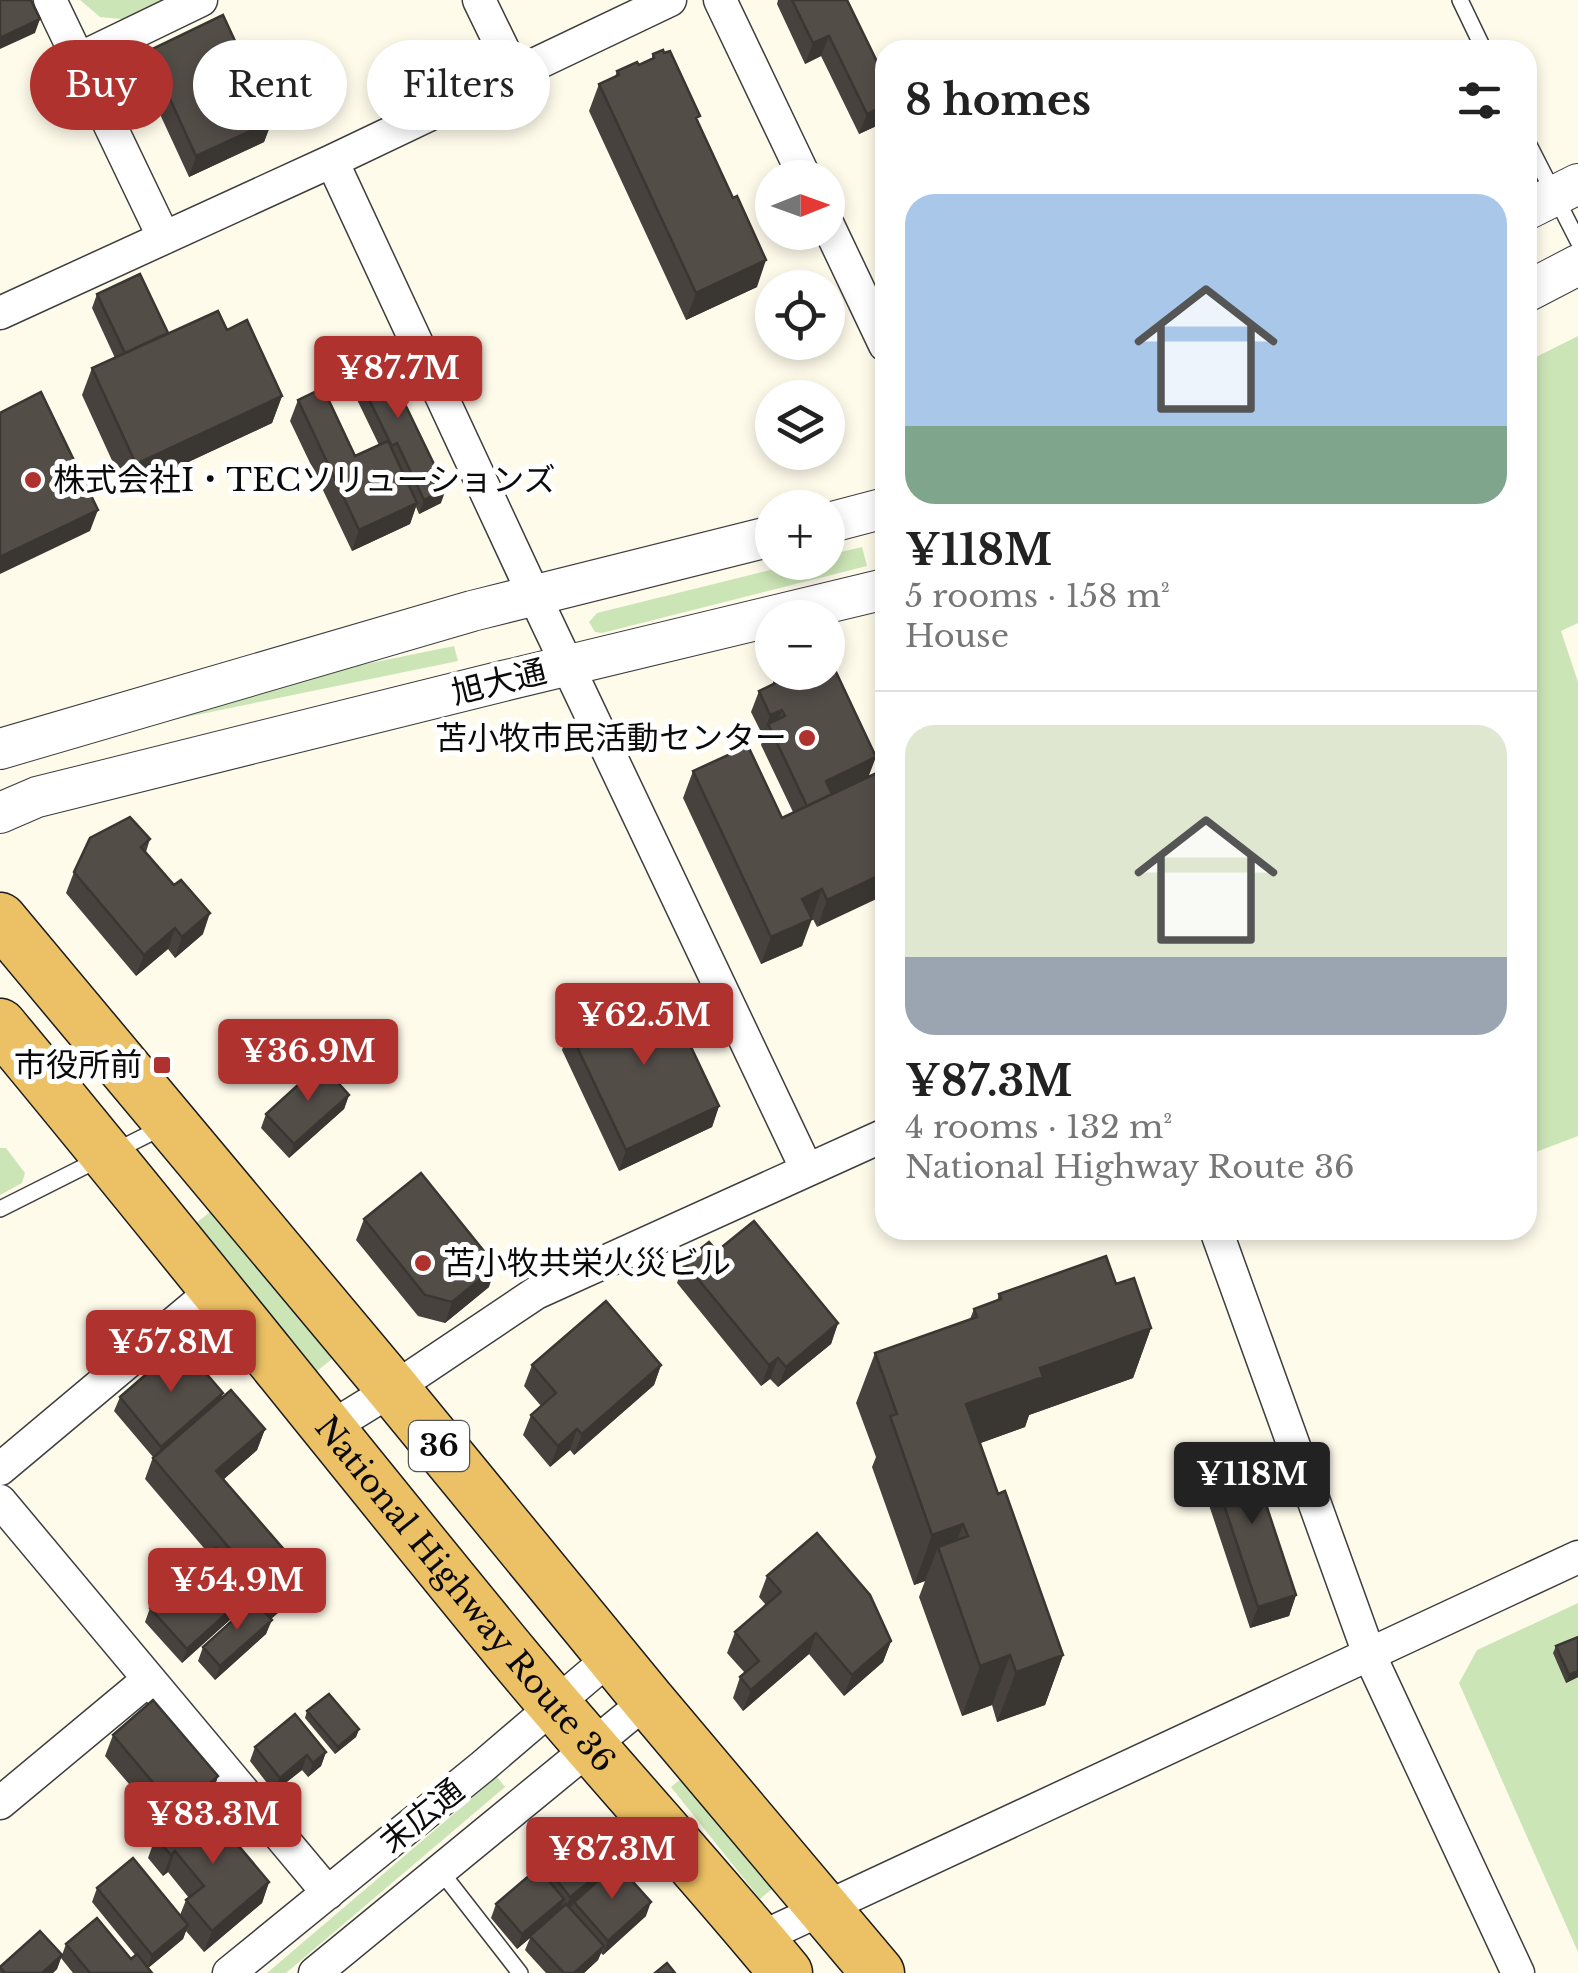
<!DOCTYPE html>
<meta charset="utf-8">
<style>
:root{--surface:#fff;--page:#f6f6f6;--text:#222;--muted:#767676;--line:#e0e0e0;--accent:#b0322e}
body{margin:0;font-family:"Libre Baskerville","Noto Sans JP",serif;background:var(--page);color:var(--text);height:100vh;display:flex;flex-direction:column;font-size:38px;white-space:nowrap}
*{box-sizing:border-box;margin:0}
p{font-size:32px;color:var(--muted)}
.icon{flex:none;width:55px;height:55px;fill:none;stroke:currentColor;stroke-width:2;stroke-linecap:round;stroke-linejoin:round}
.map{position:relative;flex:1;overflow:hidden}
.details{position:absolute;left:875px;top:40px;width:662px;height:1200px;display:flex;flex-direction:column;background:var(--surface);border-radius:30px;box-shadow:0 5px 15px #0003}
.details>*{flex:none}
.top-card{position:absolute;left:30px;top:40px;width:695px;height:90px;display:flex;gap:20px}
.needle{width:65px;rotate:89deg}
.tools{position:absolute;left:755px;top:160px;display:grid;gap:20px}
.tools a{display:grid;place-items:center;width:90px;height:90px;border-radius:50%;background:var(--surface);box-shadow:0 5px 15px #0003;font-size:50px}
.price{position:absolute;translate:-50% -85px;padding:0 22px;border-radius:10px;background:var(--accent);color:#fff;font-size:32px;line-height:65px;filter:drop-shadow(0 2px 5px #0008)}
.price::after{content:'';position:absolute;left:50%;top:60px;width:30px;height:22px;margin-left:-15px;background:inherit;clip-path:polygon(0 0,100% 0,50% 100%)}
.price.on{background:#222;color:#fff}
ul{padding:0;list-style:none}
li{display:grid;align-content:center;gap:20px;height:530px;padding:0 30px}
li+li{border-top:2px solid var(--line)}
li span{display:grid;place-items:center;height:310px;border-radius:30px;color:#555}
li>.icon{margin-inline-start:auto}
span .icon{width:180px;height:180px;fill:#fffc;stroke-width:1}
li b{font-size:42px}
h2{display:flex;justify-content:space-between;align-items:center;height:120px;padding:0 30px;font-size:42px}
.tag{padding:0 35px;border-radius:45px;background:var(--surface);box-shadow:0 5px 15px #0003;font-size:35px;line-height:90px}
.tag.on{background:var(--accent);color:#fff}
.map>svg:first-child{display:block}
</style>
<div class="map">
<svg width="1578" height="1973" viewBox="0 0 1578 1973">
<rect width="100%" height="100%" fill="#fefbeb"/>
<!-- green -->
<path fill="#cce5b7" d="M80 0H173L133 20 100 17Z
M1578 336V623L1561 631 1578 682V1136L1528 1155V361Z
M862 547 867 566 602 633 595 632 589 622 597 613 798 563 828 562V555Z
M454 646 458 661 167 721 164 705Z
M0 1148H6L25 1173 22 1183 0 1195Z
M214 1209 333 1358 316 1372 196 1223Z
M1578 1603V1952L1459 1683 1477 1650Z
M687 1774 777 1885 760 1899 671 1787Z
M497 1777 505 1787 286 1973H267Z"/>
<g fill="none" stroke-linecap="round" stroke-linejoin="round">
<defs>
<path id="service" d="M1460 0 1484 50
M1528 143 1578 241
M0 1209 163 1127
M439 1869 520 1973"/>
<path id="minor" d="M50 0 164 238
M479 0 515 74
M720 0 805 178
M79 59 201 0
M332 161 534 595 807 1170
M828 225 885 345
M0 313 332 161 670 0
M1216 1230 1369 1654 1518 1973
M328 1429 393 1389 536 1293 885 1135
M0 1469 216 1288
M0 1501 328 1893
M0 1803 149 1679
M758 1939 1578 1557
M229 1973 482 1767 612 1656
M315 1973 648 1700"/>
<path id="tertiary" d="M1528 209 1578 184
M1528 291 1578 265
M828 523 885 508
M0 749 472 611 772 536
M0 813 37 797 503 681 885 589"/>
<g id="trunk">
<path d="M0 919 393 1389 648 1700 878 1973"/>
<path id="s1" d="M0 1025C174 1234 342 1448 515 1658 603 1764 698 1866 786 1973"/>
</g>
</defs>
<!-- service casing -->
<use href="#service" stroke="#3e3e3e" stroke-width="18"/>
<!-- minor casing -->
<use href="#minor" stroke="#3e3e3e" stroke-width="35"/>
<!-- tertiary casing -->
<use href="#tertiary" stroke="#3e3e3e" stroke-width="42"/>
<!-- trunk casing -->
<use href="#trunk" stroke="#1c1c1c" stroke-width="55"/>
<!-- service -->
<use href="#service" stroke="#fff" stroke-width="15"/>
<!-- minor -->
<use href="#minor" stroke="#fff" stroke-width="32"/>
<!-- tertiary -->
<use href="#tertiary" stroke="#fff" stroke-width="40"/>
<!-- trunk -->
<use href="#trunk" stroke="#ecc064" stroke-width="52"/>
</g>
<!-- wall -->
<path fill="#47423e" d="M778 0H847L885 78V122L859 134 821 56 805 64 777 4Z
M148 51 272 121 264 142 189 177 140 71Z
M653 54 698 121 757 287 686 320 589 111 599 84 615 77 617 71 639 65 651 60Z
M97 294 168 333 227 330 282 396 272 423 126 491 82 395 92 368 115 358 92 308Z
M352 365 404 404 441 503 419 514 416 507 410 524 352 551 290 421 298 400 355 456 379 445 347 379Z
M776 674 869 776 885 769 817 927 812 917H811L802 946 761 964 683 798 693 771 782 818 793 812 761 745 764 736H763L751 712 759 691 772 685Z
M150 839 146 852 203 934 175 958 168 949 136 976 66 893 74 872Z
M569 1030 719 1106 712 1127 619 1171 562 1050Z
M349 1095 344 1109 289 1158 261 1128 266 1114Z
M364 1219 489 1287 445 1323 418 1316 356 1240Z
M717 1251 838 1323 831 1344 778 1387 770 1379 761 1386 677 1283 684 1262Z
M1116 1284 1151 1328 1133 1378 1029 1415 1025 1427 980 1443 998 1494 1063 1655 1045 1705 997 1722 992 1705 962 1716 919 1597 925 1581 914 1585 872 1467 876 1457 856 1403 875 1353 970 1319 974 1309 997 1301 999 1294Z
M532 1365H661L654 1385 574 1455 570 1450 550 1467 523 1435 531 1415 541 1406 524 1386Z
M223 1393 221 1399 265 1429 257 1450 224 1479 306 1575 298 1596 271 1619 266 1634 215 1680 198 1661 203 1647 251 1604 246 1598 243 1608 182 1663 145 1622 150 1608 209 1554 145 1479 153 1457 114 1411 120 1397Z
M1209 1460 1296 1595 1289 1616 1250 1628 1201 1481Z
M767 1576 891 1641 883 1662 844 1696 809 1654 743 1711 733 1698 740 1677 745 1673 727 1653 735 1632 766 1605 759 1597Z
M1556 1646 1578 1677 1566 1683 1553 1653Z
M307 1711 359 1729 356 1737 335 1754 305 1718Z
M113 1735 218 1776 211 1797 190 1815 198 1824 269 1882 262 1903 204 1952 186 1931 183 1939 148 1968 152 1973H73L61 1958 57 1969 53 1973H0V1967L62 1955 66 1944 131 1959 136 1956 92 1902 97 1888 180 1915 186 1900 189 1898 168 1872 163 1876 148 1858 153 1844 132 1819 141 1798 105 1756Z
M255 1747 326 1752 321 1766 308 1777 302 1770 274 1792 250 1761Z
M546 1866 646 1916 603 1955 601 1953 598 1960 584 1973H546L525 1950 530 1938 517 1949 491 1918 496 1904 543 1874Z"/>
<!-- shaded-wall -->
<path fill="#3a3632" d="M40 19 35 33 0 49V38Z
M829 36 821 56 805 64 813 43Z
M885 105V122L859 134 867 114Z
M272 121 264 142 189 177 196 156Z
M766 260 757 287 686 320 696 293Z
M282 396 272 423 126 491 136 464Z
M446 489 441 503 419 514 424 500Z
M417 503 410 524 352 551 359 530Z
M98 510 90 531 0 574V557Z
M782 710 775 731 768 724 763 736 770 715Z
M876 757 868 778 832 795 826 781Z
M885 873V895L817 927 827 900Z
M822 889 812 917 792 926 802 899Z
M210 913 203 934 175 958 182 937Z
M812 919 802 946 761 964 771 937Z
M175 928 168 949 136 976 144 955Z
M349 1095 344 1109 289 1158 294 1144Z
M719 1106 712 1127 619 1171 626 1150Z
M496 1266 489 1287 445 1323 452 1302Z
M838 1323 831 1344 778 1387 786 1367Z
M1151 1328 1133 1378 1029 1415 1025 1427 948 1455 966 1404 1040 1368Z
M778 1358 770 1379 761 1386 769 1365Z
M661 1365 654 1385 574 1455 582 1434Z
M223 1393 218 1407 156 1461 161 1447Z
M265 1429 257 1450 209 1492 216 1471Z
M577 1429 570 1450 550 1467 558 1446Z
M963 1524 946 1571 938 1547 925 1581 914 1585 932 1535Z
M306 1575 298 1596 267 1622 275 1602Z
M248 1594 243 1608 182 1663 187 1649Z
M1296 1595 1289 1616 1250 1628 1258 1607Z
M272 1620 266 1634 215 1680 220 1666Z
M816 1633 809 1654 743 1711 751 1690Z
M891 1641 883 1662 844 1696 852 1675Z
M1010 1655 992 1705 962 1716 980 1666Z
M1063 1655 1045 1705 997 1722 1016 1672Z
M1578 1671V1677L1566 1683 1569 1675Z
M359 1729 356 1737 335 1754 338 1747Z
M326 1752 321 1766 308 1777 313 1763Z
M307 1755 302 1770 274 1792 280 1778Z
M218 1776 211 1797 159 1842 157 1839 162 1825Z
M175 1851 168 1872 163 1876 171 1855Z
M614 1862 609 1877 574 1902 573 1905 565 1911 570 1897Z
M269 1882 262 1903 204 1952 212 1931Z
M564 1899 559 1913 517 1949 522 1934Z
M651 1902 646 1916 603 1955 608 1941Z
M188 1925 183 1939 147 1969 152 1955Z
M604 1946 598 1960 584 1973H574Z
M62 1955 57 1969 53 1973H42Z"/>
<!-- building -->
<path fill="#534d48" stroke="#3a3632" stroke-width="2.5" d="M0 0H31L40 19 0 38Z
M792 0H847L885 78V105L867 114 829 36 813 43Z
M223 15 272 121 196 156 148 51Z
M663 50 664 53 670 51 700 116 696 118 733 198 737 196 766 260 696 293 599 84 619 75 617 71 637 62 639 65 654 58 653 54Z
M140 274 168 333 125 353 97 294Z
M218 311 227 330 247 320 282 396 136 464 92 368Z
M379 351 390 373 397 369 409 393 401 396 446 489 424 500 397 443 392 446 352 365Z
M323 388 355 456 388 441 417 503 359 530 298 400Z
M41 392 98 510 0 557V413Z
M828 655 876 757 826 781 832 794 807 806 768 724 785 716 782 710 770 715 759 691 780 681 776 674 778 672H828Z
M748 746 782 818 885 769V873L827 900 822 889 802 899 812 919 771 937 693 771Z
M130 817 150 839 141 847 174 885 181 880 210 913 182 937 175 928 144 955 74 872 90 838Z
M662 986 719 1106 626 1150 569 1030Z
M321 1064 349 1095 294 1144 266 1114Z
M421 1173 496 1266 452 1302 425 1295 364 1219Z
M754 1221 838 1323 786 1367 778 1358 769 1365 684 1262 709 1242 717 1251Z
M1106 1256 1116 1284 1134 1278 1151 1328 1040 1368 1043 1377 966 1404 998 1494 1005 1491 1063 1655 1016 1672 1010 1655 980 1666 938 1547 968 1536 963 1524 932 1535 890 1416 897 1414 875 1353 977 1317 974 1309 1001 1299 999 1294Z
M606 1301 661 1365 582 1434 577 1429 558 1446 531 1415 556 1393 532 1365Z
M181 1344 223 1393 161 1447 120 1397Z
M231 1390 265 1429 216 1471 306 1575 275 1602 153 1458Z
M1247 1447 1296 1595 1258 1607 1209 1460Z
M817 1533 870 1595 891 1641 852 1675 816 1633 751 1690 740 1677 759 1661 735 1632 781 1592 767 1576Z
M216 1548 228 1560 222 1565 248 1594 187 1649 150 1608Z
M254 1601 272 1620 220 1666 203 1647Z
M1578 1637V1671L1569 1675 1556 1646Z
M329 1694 359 1729 338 1747 307 1711Z
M153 1700 218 1776 162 1825 139 1799 155 1785 113 1735Z
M295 1714 326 1752 313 1763 307 1755 280 1778 255 1747Z
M187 1810 198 1824 211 1813 269 1882 212 1931 186 1900 204 1886 175 1851 171 1855 155 1837Z
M590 1831 614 1862 570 1897 546 1866Z
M133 1858 188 1925 152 1955 97 1888Z
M617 1864 651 1902 608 1941 574 1902Z
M538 1868 564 1899 522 1934 496 1904Z
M566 1904 604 1946 574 1973H564L530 1936Z
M97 1918 131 1959 137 1954 152 1973H90L66 1944Z
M40 1931 62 1955 42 1973H5L0 1967Z
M667 1963 675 1973H655Z"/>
<!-- markers -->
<g fill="#b0322e" stroke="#fff" stroke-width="4">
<circle cx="33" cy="480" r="10"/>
<circle cx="807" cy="738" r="10"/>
<rect x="152" y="1055" width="20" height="20" rx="5"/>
<circle cx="423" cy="1263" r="10"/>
</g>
<g text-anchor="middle" stroke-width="10" stroke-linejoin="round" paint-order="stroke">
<!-- shield labels -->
<rect fill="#fff" stroke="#545454" stroke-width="2.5" x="409" y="1421" width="60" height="50" rx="8"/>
<g font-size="30" font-weight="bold" fill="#0b0b0b">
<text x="439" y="1456">36</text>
</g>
<!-- poi labels -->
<g font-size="32" fill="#0b0b0b" stroke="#fff" text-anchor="start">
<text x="53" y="491">株式会社I・TECソリューションズ</text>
<text x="787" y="749" text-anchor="end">苫小牧市民活動センター</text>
<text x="142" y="1076" text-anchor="end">市役所前</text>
<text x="443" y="1274">苫小牧共栄火災ビル</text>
</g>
<!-- street labels -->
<g font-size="32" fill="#0b0b0b" stroke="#fff">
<text transform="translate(499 682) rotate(-14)" y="11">旭大通</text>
<text dy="11" stroke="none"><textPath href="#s1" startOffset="735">National Highway Route 36</textPath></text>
<text transform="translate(422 1816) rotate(-39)" y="11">末広通</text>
</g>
</g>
</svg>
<div class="tools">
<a><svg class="needle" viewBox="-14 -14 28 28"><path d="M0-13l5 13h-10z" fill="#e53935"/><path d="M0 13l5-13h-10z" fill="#767676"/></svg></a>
<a><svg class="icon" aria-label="locate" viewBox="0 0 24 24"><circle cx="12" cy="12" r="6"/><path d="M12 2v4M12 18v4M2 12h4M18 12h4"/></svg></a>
<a><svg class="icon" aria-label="layers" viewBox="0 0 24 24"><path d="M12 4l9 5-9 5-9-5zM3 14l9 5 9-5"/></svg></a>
<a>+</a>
<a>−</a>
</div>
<b class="price" style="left:398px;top:421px">¥87.7M</b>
<b class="price" style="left:644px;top:1068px">¥62.5M</b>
<b class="price" style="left:308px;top:1104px">¥36.9M</b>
<b class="price" style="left:171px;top:1395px">¥57.8M</b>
<b class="price on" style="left:1252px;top:1527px">¥118M</b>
<b class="price" style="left:237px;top:1633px">¥54.9M</b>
<b class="price" style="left:213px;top:1867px">¥83.3M</b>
<b class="price" style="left:612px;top:1902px">¥87.3M</b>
<div class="top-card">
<a class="tag on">Buy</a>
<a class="tag">Rent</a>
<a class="tag">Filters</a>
</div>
<section class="details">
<h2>8 homes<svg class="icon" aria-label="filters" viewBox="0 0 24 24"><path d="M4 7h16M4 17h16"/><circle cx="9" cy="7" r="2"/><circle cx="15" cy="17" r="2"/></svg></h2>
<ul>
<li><span style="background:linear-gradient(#a9c7e8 75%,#7fa58c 0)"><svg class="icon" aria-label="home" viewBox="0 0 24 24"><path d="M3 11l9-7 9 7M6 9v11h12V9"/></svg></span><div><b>¥118M</b><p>5 rooms · 158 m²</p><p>House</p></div></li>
<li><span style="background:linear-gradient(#dfe7d0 75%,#9aa5b1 0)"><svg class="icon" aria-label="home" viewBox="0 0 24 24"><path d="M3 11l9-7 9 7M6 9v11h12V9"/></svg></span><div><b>¥87.3M</b><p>4 rooms · 132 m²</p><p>National Highway Route 36</p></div></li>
</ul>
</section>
</div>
